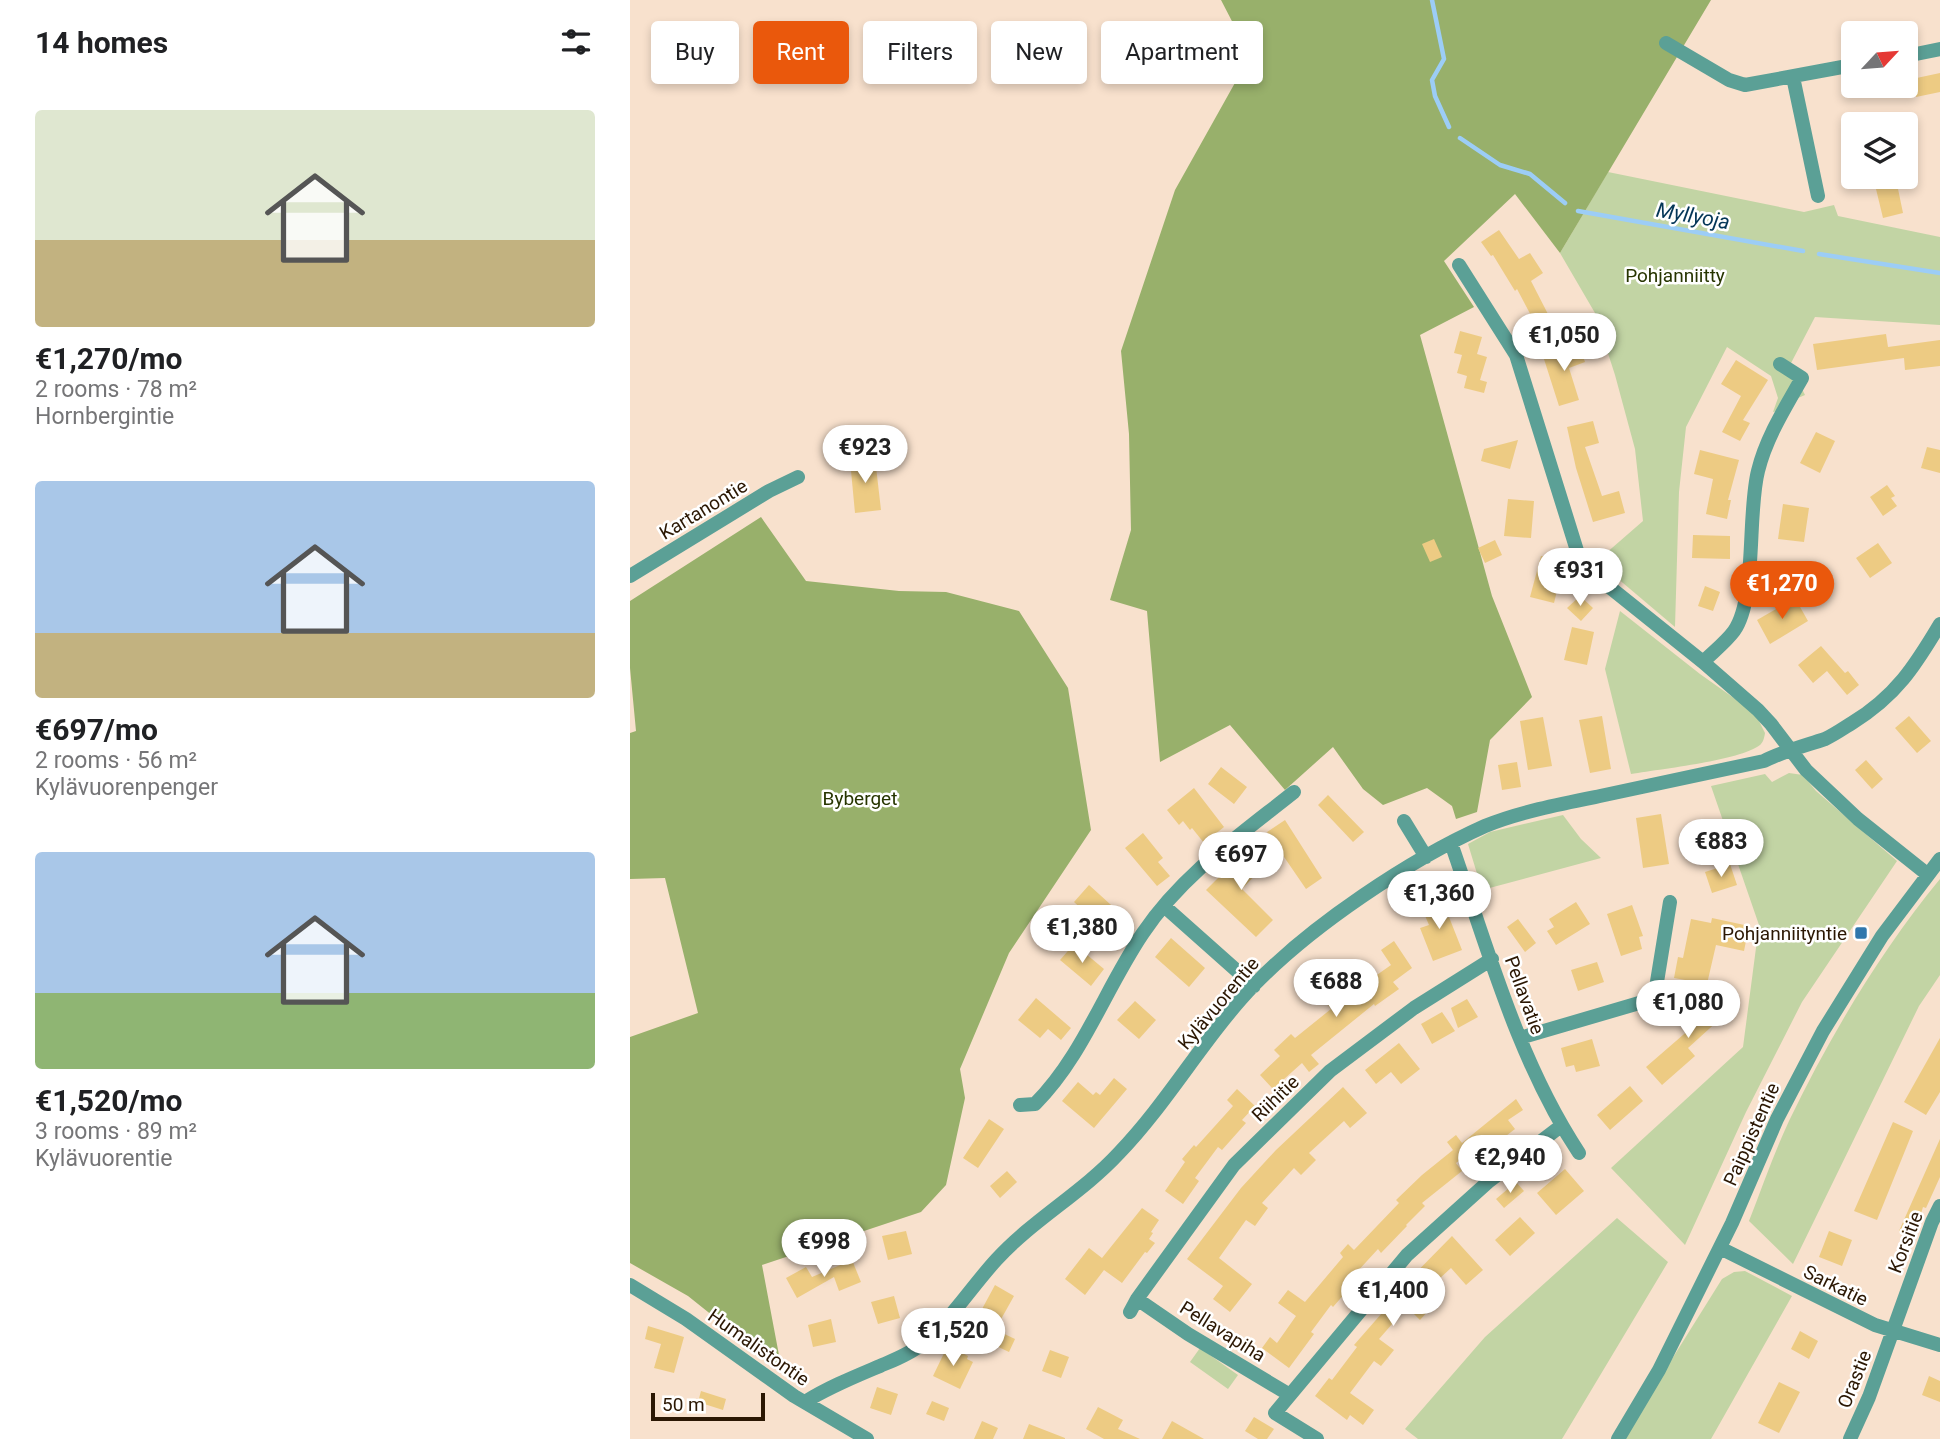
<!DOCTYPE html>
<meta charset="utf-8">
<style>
:root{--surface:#fff;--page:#f6f6f6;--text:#202124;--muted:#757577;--accent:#ea580c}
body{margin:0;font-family:Roboto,sans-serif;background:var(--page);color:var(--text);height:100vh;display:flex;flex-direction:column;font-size:26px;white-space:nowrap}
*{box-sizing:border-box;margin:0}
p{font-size:23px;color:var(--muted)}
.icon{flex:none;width:38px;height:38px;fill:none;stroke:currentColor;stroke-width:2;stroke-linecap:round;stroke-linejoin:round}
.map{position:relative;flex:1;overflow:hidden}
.side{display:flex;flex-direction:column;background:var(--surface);width:630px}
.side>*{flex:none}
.hud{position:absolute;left:21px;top:21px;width:665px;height:63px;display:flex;gap:14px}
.needle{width:46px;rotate:64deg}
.fabs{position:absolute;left:1211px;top:21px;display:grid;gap:14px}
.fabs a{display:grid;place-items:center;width:77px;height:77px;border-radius:7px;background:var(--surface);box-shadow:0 4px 10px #0003;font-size:35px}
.scale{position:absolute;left:21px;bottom:18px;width:114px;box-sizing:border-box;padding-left:7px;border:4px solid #2b1703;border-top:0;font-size:19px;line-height:24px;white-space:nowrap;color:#2b1703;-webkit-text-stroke:5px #fff;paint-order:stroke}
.price{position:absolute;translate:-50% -60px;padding:0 16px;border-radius:24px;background:#fff;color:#222;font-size:23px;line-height:46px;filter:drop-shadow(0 2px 4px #0008)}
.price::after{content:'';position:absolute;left:50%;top:42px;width:21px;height:16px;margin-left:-10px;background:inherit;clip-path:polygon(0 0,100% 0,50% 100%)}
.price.active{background:var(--accent);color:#fff}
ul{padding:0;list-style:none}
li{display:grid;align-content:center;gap:14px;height:371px;padding:0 35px}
li span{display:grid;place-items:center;height:217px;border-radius:7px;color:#555}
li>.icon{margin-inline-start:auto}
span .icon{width:126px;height:126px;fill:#fffc;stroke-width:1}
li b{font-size:30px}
h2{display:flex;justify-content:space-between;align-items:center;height:84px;padding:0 35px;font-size:30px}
.tag{padding:0 24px;border-radius:7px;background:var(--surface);box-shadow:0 4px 10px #0003;font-size:24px;line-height:63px}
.tag.active{background:var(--accent);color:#fff}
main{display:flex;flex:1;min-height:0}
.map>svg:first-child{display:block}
</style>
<main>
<section class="side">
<h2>14 homes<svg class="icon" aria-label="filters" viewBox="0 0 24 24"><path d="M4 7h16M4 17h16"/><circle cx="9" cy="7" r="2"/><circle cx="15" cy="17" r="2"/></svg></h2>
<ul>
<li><span style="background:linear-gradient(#dfe7d0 60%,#c2b280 0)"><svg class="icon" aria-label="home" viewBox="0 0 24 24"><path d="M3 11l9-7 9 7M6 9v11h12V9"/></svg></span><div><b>€1,270/mo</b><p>2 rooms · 78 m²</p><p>Hornbergintie</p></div></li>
<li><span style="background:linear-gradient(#a9c7e8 70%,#c2b280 0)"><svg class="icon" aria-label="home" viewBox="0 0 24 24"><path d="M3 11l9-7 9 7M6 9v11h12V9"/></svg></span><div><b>€697/mo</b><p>2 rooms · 56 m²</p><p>Kylävuorenpenger</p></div></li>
<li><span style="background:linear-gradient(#a9c7e8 65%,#8fb573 0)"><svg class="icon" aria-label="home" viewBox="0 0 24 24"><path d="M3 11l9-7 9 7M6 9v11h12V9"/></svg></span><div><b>€1,520/mo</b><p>3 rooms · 89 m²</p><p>Kylävuorentie</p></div></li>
</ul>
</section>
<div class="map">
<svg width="1310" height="1439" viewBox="0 0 1310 1439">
<rect width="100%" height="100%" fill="#f8e1cd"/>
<!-- green -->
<path fill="#c2d4a4" d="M978 172 1174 212 1204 205 1208 216 1310 237V325L1185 317 1160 365 1175 395 1168 398 1161 409 1143 412 1148 398 1141 376 1097 347 1056 427 1049 492 1045 627 967 561 1013 521 1005 449 985 375 965 313 930 253Z
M990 611 1070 674 1125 713 1135 733C1134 739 1133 744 1127 747 1104 761 1031 769 1001 774L975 669Z
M1159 773 1173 775 1186 791 1267 861 1172 1002 1116 1112 1055 1245 981 1168 1113 1047 1129 925 1081 786 1135 774 1142 782Z
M933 815 951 839 971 858 852 890 838 844 860 832Z
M1310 879V975L1289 1006 1163 1264 1119 1221C1132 1188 1144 1153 1159 1121 1200 1036 1250 952 1310 879Z
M987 1218 1038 1262 932 1439H788L775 1429 855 1337Z
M1115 1271 1162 1296 1081 1439H992L1092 1279 1104 1272Z
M570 1348 608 1375 598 1389 560 1362Z"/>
<!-- forest -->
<path fill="#98b06b" d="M591 0H1081L930 253 885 194 814 261 844 307 790 335 862 596 902 697 860 740 847 812 826 819 822 806 797 788 753 805 733 789 703 747 655 790 600 725 530 762 517 611 480 600 501 530 499 434 491 351 545 190 620 56Z
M131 517 176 581 269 591 316 592 389 611 438 688 461 830 379 953 330 1069 335 1098 316 1185 291 1212 132 1265 152 1371 58 1296 0 1263V1037L68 1013 35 878 0 879V733L6 731 0 668V601Z"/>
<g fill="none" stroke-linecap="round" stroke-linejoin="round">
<!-- stream -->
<path stroke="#9ccdf6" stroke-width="4.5" d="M802 0 814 59 802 80 805 96 819 127
M830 138 870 165 900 174 935 203
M948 211 1173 251
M1189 254 1310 273"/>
</g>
<!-- building -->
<path fill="#edcb83" d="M1310 73V92L1286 97 1282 79Z
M1267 184 1273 213 1253 218 1246 189Z
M869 230 889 259 900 253 913 273 901 281 920 318 906 325 887 289 885 291 863 255 861 256 851 242Z
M830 331 852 337 847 354 857 357 850 380 857 382 854 393 834 388 837 376 827 373 832 355 824 353Z
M1256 334 1258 347 1310 340V366L1275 370 1274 358 1187 370 1183 344Z
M949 344 955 362 939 368 949 400 929 406 913 356Z
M1106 360 1138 380 1113 420 1120 423 1110 441 1092 432 1111 396 1091 384Z
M963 421 969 443 955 447 972 496 989 491 995 513 963 522 946 468 937 427Z
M1186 432 1205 441 1190 473 1170 463Z
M888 440 880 469 851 461 854 449Z
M1297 447 1310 450V473L1291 468Z
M1070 450 1109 460 1098 500H1101L1097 519 1076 514 1083 479 1064 474Z
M245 458 251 510 225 513 220 460Z
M1257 485 1265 496 1261 498 1267 506 1253 516 1240 497Z
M878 499 904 501 901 538 874 536Z
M1153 504 1179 508 1174 542 1148 539Z
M1063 535 1100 536V559L1062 558Z
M804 539 812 557 800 562 792 544Z
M865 540 872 555 855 563 848 548Z
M1248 543 1262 563 1240 578 1226 558Z
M911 556 925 559 922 573 931 575 924 603 900 597Z
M1132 571 1153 574 1151 586 1130 583Z
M1075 586 1090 592 1083 611 1068 606Z
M950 596 963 608 951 621 937 608Z
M1165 598 1178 621 1140 644 1127 620Z
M942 627 964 632 957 665 934 660Z
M1191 646 1215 673 1218 671 1229 685 1217 695 1197 671 1183 683 1168 665Z
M972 716 981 769 960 773 949 720Z
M1279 716 1301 741 1287 753 1265 728Z
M913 717 922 766 898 770 890 721Z
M1236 760 1253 779 1242 789 1225 770Z
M887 762 891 787 872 790 868 765Z
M591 767 617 787 604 804 578 784Z
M564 788 594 827 574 843 562 828 560 830 553 821 549 825 537 810Z
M698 795 734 832 723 842 688 805Z
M1031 814 1039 864 1013 868 1006 818Z
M655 820 692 878 676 889 637 832Z
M513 833 533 858 528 862 540 876 527 886 495 848Z
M619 847 636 864 612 889 643 920 626 937 576 890Z
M1100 864 1107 885 1082 893 1075 872Z
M459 885 501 923 485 940 444 902Z
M808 897 817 918 819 917 832 950 803 961 790 928 799 925 790 904Z
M946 902 960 924 926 945 917 931 924 927 919 919Z
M1002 905 1013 936 1009 937 1012 949 991 956 977 914Z
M1082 918 1119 926 1114 951 1086 945 1077 984 1044 978 1048 957 1053 958 1061 919 1081 923Z
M888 919 906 943 895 952 877 927Z
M541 938 575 968 559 987 525 957Z
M764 941 782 968 763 982 769 989 745 1006 744 1004 681 1055 689 1064 679 1072 672 1063 643 1089 630 1075 650 1056 644 1050 661 1034 665 1038 701 1009 695 1002 711 989 717 996 761 965 751 950Z
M444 944 474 969 461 986 430 960Z
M967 962 974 982 948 991 941 970Z
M1087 993 1101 1009 1058 1048 1065 1056 1032 1085 1016 1067 1061 1028 1055 1021Z
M406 998 441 1028 431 1040 418 1029 410 1038 388 1020Z
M837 999 848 1017 828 1028 821 1008Z
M505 1001 526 1020 509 1039 487 1020Z
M812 1012 825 1031 802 1044 791 1024Z
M1310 1038V1092L1296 1115 1274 1102Z
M962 1039 970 1066 946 1072 944 1065 936 1067 931 1048Z
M769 1043 790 1069 771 1084 761 1072 746 1084 735 1070Z
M484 1078 497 1089 464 1128 432 1101 448 1082 463 1095 466 1092 470 1095Z
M1000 1086 1013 1101 980 1130 967 1115Z
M713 1087 737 1113 720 1128 714 1121 679 1153 686 1160 671 1175 664 1168 632 1203 638 1208 625 1226 616 1220 589 1258 622 1284 600 1312 583 1299 593 1286 557 1259 611 1188 646 1150Z
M607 1089 625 1106 612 1120 616 1123 592 1150 588 1147 565 1178 569 1181 553 1204 535 1191 555 1162 552 1159 564 1145 566 1147 603 1106 597 1100Z
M886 1099 893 1110 878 1120 885 1129 859 1149 853 1142 826 1163 832 1171 792 1203 795 1206 776 1225 777 1226 751 1253 748 1249 726 1273 730 1276 703 1307 701 1305 681 1332 684 1334 659 1368 632 1348 640 1337 647 1343 666 1316 648 1303 658 1290 675 1302 713 1257 710 1253 718 1244 724 1250 769 1203 766 1200 792 1175 823 1150 817 1142 826 1135 832 1143Z
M359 1119 374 1129 348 1168 333 1158Z
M1263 1122 1283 1131 1247 1220 1224 1211Z
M1310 1139V1177L1296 1208 1293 1207 1284 1236 1269 1231Z
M935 1169 954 1191 926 1215 907 1193Z
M377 1171 387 1182 370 1198 360 1186Z
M886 1182 894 1191 874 1208 866 1199Z
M512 1208 529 1220 521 1232 523 1233 519 1239 525 1243 517 1253 515 1252 492 1283 474 1270 455 1295 435 1279 459 1248 472 1258Z
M890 1217 905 1233 880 1256 865 1240Z
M276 1231 282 1254 258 1260 252 1236Z
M1199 1231 1222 1240 1212 1266 1189 1257Z
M822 1236 853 1270 836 1285 821 1268 795 1292 806 1302 790 1320 777 1307 749 1339 764 1350 751 1366 744 1361 720 1393 744 1410 733 1425 720 1415 717 1420 685 1396 699 1378 702 1380 727 1347 724 1345 766 1297 764 1295Z
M222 1260 231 1282 209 1291 204 1277 167 1298 156 1278 176 1267 182 1277Z
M365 1285 384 1296 370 1321 372 1322 368 1331 385 1339 379 1352 339 1333Z
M264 1296 270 1318 248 1324 241 1302Z
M201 1319 206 1342 183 1347 178 1325Z
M18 1326 54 1337 44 1373 24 1368 31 1344 15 1339Z
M1170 1331 1188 1341 1179 1359 1161 1349Z
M323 1348 338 1356 337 1359 343 1362 330 1389 303 1376 316 1349 321 1352Z
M420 1350 439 1357 431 1378 412 1371Z
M1299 1376 1310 1381V1402L1292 1395Z
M1149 1382 1170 1392 1149 1433 1128 1423Z
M247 1387 268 1394 261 1415 240 1408Z
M71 1391 96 1399 93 1410 68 1402Z
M302 1401 319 1408 314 1421 296 1414Z
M468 1407 493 1420 488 1429 510 1439H474L456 1429Z
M624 1417 644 1429 637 1439H628L615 1431Z
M352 1421 368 1428 363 1439H344Z
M542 1421 574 1439H532Z
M399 1424 435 1438V1439H393Z"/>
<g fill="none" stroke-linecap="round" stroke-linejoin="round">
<!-- minor -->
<path stroke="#5ba096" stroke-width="14" d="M1036 43 1099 80 1115 85 1223 65
M1276 56 1310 49
M1163 77 1188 196
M829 265 886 355 949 557 967 577 1073 662 1128 710 1141 724 1176 770 1228 819 1297 874
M0 576 139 491 168 477
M1073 662C1083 652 1096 642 1104 631 1127 598 1117 514 1128 471 1136 438 1155 408 1172 378L1150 364
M774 821 796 857
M821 843C857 946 888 1061 949 1153
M534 906 624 986
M890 1038 1016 1001 1025 994 1040 902
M390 1105 405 1104C453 1056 475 989 513 933 552 875 610 835 664 792
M1090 1248 1245 1325 1310 1345
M0 1285 56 1319 164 1396 237 1439
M507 1299 558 1334 660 1395
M500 1312 507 1299 604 1165 700 1071 784 1008 862 959
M175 1402C199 1387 224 1377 250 1366 264 1360 280 1354 292 1344 321 1320 342 1286 367 1259 404 1219 452 1193 489 1153 539 1101 574 1037 624 985 681 926 779 860 855 826 888 812 935 803 970 796 1025 784 1080 772 1134 761 1154 751 1174 746 1195 739 1204 735 1214 728 1222 723 1266 696 1285 666 1310 624
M687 1439 645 1413 777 1255 858 1182 931 1126
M988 1439 1029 1370 1102 1223 1147 1119 1193 1031 1252 936 1310 859
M1220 1439 1239 1397 1302 1222 1310 1206"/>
</g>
<!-- markers -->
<rect fill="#3177ac" stroke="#fff" stroke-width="2.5" x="1224" y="926" width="14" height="14" rx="3.5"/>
<g text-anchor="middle" stroke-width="5" stroke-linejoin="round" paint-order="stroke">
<!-- park labels -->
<g font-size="19" fill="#273500" stroke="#fff">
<text x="1045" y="282">Pohjanniitty</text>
<text x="230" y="805">Byberget</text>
</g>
<!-- street labels -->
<g font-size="19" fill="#2b1703" stroke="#fff">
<text transform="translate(73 509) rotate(-31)" y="7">Kartanontie</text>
<text transform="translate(895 995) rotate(70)" y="7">Pellavatie</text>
<text transform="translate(588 1003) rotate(-50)" y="7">Kylävuorentie</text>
<text transform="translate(645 1098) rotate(-44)" y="7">Riihitie</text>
<text transform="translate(1121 1134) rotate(-66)" y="7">Paippistentie</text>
<text transform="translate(1275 1242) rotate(-69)" y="7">Korsitie</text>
<text transform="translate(1206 1285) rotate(26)" y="7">Sarkatie</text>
<text transform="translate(593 1331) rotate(32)" y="7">Pellavapiha</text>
<text transform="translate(129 1347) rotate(35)" y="7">Humalistontie</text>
<text transform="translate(1224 1379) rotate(-68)" y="7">Orastie</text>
</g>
<!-- poi labels -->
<g font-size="19" fill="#2b1703" stroke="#fff" text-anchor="end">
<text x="1217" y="940">Pohjanniityntie</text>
</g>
<!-- water labels -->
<g font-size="21" font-style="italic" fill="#043657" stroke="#fff">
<text transform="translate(1063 216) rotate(10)" y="7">Myllyoja</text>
</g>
</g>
</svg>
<div class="fabs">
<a><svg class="needle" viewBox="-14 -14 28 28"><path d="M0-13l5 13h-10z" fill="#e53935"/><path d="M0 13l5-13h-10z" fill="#757577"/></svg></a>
<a><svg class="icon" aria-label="layers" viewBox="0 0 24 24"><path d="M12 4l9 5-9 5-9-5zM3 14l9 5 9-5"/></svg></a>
</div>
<div class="scale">50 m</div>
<b class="price" style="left:934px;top:373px">€1,050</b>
<b class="price" style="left:235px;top:485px">€923</b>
<b class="price" style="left:950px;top:608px">€931</b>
<b class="price active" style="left:1152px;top:621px">€1,270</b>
<b class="price" style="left:1091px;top:879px">€883</b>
<b class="price" style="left:611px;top:892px">€697</b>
<b class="price" style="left:809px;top:931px">€1,360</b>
<b class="price" style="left:452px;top:965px">€1,380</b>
<b class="price" style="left:706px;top:1019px">€688</b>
<b class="price" style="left:1058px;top:1040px">€1,080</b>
<b class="price" style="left:880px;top:1195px">€2,940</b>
<b class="price" style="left:194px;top:1279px">€998</b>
<b class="price" style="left:763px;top:1328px">€1,400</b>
<b class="price" style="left:323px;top:1368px">€1,520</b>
<div class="hud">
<a class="tag">Buy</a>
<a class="tag active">Rent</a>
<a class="tag">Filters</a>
<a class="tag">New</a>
<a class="tag">Apartment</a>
</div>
</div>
</main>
